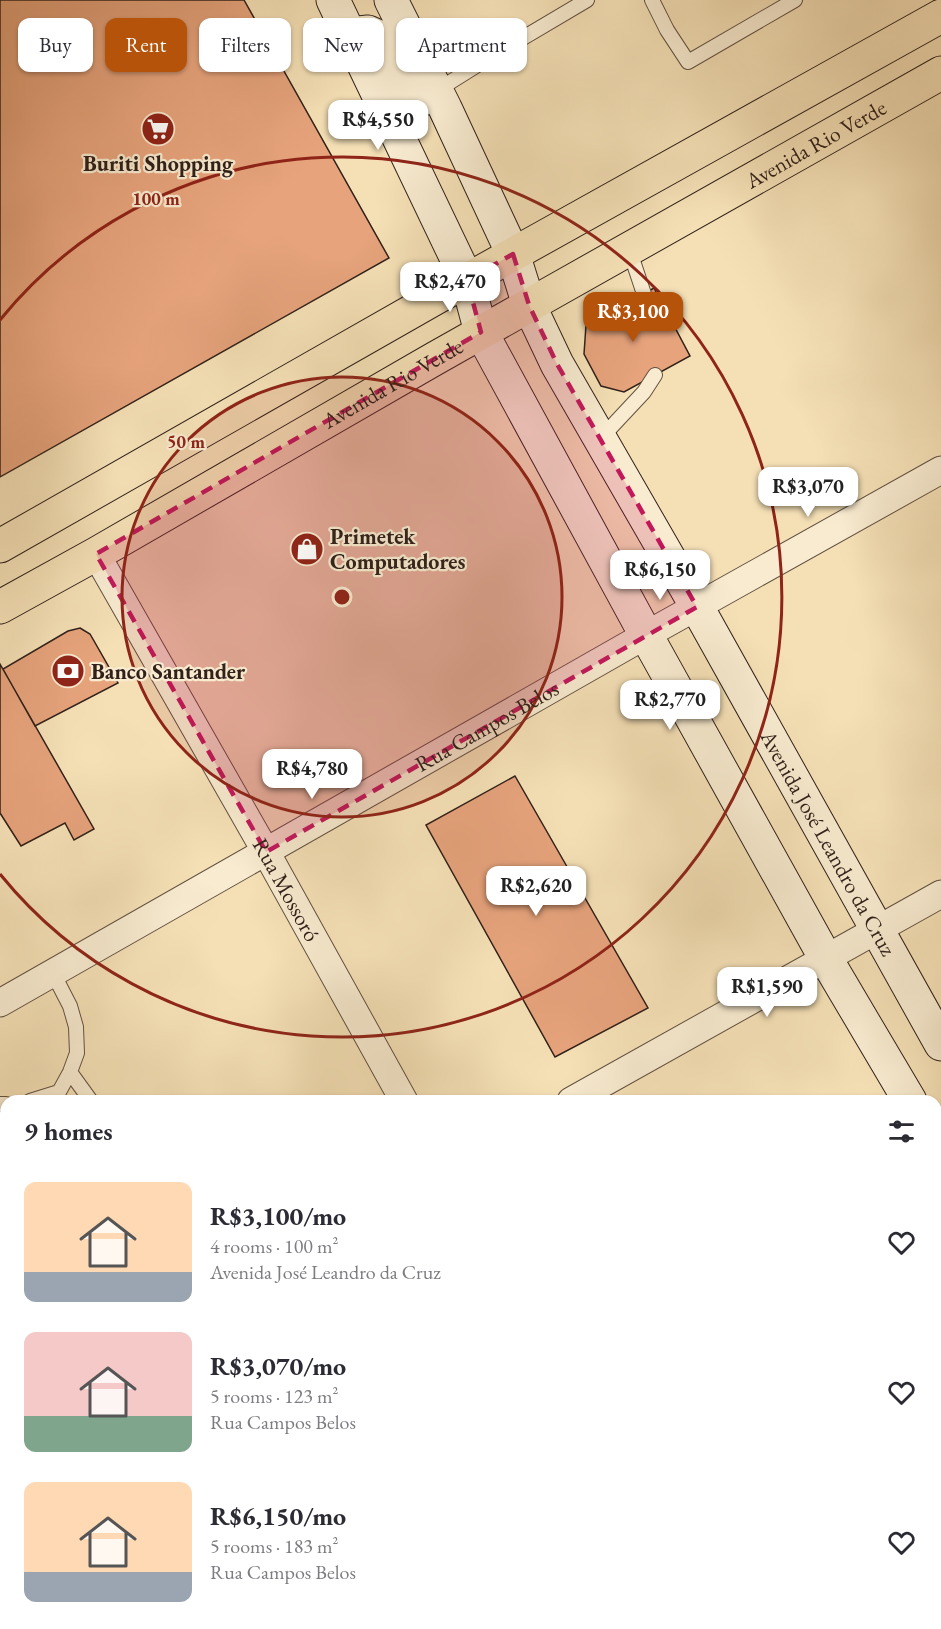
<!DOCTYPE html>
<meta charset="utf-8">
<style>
:root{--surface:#fff;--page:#f2f2f3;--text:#2b2b33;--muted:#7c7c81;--accent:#b45309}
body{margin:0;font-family:"EB Garamond",serif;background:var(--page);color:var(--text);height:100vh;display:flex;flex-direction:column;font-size:22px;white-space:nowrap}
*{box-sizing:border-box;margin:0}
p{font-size:20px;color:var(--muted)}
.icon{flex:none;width:33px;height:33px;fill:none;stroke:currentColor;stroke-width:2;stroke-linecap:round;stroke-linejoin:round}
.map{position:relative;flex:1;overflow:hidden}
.sheet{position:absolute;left:0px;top:1095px;width:942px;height:534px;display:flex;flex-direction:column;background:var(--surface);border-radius:18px 18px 0 0;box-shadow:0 2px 4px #0004}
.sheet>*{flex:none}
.top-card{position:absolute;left:18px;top:18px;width:600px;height:54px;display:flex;gap:12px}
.price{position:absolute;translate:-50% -51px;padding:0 14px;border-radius:12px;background:#fff;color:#222;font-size:20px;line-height:39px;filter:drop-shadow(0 2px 3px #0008)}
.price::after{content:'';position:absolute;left:50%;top:36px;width:18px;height:14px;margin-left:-9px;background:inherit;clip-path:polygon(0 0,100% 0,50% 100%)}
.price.active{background:var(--accent);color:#fff}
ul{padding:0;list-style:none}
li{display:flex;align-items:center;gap:18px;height:150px;padding:0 24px}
li span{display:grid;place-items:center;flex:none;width:168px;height:120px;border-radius:12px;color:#555}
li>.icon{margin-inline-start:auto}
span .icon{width:72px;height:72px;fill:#fffc;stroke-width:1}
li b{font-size:26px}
h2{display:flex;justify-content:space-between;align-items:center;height:72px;padding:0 24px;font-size:26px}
.pill{padding:0 21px;border-radius:12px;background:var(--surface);box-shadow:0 2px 4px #0004;font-size:21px;line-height:54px}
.pill.active{background:var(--accent);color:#fff}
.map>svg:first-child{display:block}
</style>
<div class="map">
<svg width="941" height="1629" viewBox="0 0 941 1629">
<rect width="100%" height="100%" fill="#f5e0b6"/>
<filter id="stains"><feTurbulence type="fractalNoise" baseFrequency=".00333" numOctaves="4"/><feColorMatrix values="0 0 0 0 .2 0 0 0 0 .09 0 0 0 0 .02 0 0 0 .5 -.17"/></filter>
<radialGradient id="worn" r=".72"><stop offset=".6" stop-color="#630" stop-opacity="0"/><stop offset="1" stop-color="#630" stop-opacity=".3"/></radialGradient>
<!-- building -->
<path fill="#e6a37c" stroke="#30201a" stroke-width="1.5" d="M0 0H244L389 258 0 477Z
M654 288 690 356 624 392 601 386 584 354 586 325Z
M80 628 90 634 118 683 35 726 3 669 68 631Z
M0 664 94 829 74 840 65 823 21 846 0 813Z
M515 776 648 1008 555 1057 426 825Z"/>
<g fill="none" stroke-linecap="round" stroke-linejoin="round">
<defs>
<path id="lane" d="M652 0 667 30 688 62 795 0
M436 91 479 64 587 0
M629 249 644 294
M600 439 644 392 655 375
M70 1072 91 1101
M30 1101 59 1092 70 1072 77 1053 76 1027 70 1006 53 973
M0 1104H6
M0 1131 6 1142"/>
<g id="street">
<path id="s1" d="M96 554 266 852 404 1101"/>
<path id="s2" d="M0 1003 646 635 941 470"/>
<path d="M571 1101 941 894"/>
<path d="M936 1254 941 1252"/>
<path d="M0 1258 6 1269"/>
<path d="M0 1420 6 1417"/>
<path d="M936 1613 941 1610"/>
<path d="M205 1623 208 1629"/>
<path d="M697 1623 701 1629"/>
<path d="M268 1629 279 1623"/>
<path d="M907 1629 918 1623"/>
</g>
<g id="secondary">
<path d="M333 0 467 280 481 332 646 635 826 959 910 1101"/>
<path id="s3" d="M391 0 445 108 513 254 529 305 557 364 697 607 941 1044"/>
<path d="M350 34 368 32 377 36 409 99C420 103 427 97 436 91"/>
<path d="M936 1144 941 1152"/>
</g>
<g id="primary">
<path d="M0 546 467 280 941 16"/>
<path id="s4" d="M0 607 96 554 434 359 941 73"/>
</g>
</defs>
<!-- lane casing -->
<use href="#lane" stroke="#615041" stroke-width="16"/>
<!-- street casing -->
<use href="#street" stroke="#615041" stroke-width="29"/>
<!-- secondary casing -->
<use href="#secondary" stroke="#30201a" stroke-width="35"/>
<!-- primary casing -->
<use href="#primary" stroke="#30201a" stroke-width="35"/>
<!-- lane -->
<use href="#lane" stroke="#f8ebd0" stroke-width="14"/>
<!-- street -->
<use href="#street" stroke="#f8ebd0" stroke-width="27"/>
<!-- secondary -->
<use href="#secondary" stroke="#f8ebd0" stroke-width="33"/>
<!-- primary -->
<use href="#primary" stroke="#f5e0b6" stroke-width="33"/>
</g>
<!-- marked area -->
<path fill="#c2185b" fill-opacity="0.2" stroke="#c2185b" stroke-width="4.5" stroke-dasharray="12 8" stroke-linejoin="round" d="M513 254 529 305 557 364 697 607 266 852 96 554 481 332 467 280Z"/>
<!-- distance rings -->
<circle cx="342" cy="597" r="220" fill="#8f2418" fill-opacity=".12"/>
<g fill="none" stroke="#8f2418" stroke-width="3">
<circle cx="342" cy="597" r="220"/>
<path d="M0 320A440 440 0 1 1 0 874"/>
</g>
<!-- icons -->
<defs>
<symbol id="supermarket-disc" viewBox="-11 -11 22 22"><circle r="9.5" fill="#8f2418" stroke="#f8ebd0"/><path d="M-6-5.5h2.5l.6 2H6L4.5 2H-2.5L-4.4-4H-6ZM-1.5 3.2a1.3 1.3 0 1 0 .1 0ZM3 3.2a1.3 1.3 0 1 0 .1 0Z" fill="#fff"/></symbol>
<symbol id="shop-disc" viewBox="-11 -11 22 22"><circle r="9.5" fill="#8f2418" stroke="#f8ebd0"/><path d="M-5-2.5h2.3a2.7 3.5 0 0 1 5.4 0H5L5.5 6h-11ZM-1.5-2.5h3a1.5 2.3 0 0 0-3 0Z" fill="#fff"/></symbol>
<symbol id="bank-disc" viewBox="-11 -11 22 22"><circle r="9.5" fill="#8f2418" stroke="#f8ebd0"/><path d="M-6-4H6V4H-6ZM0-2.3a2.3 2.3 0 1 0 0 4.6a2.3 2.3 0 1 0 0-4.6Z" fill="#fff"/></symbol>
</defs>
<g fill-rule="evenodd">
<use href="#supermarket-disc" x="139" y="110" width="38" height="38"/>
<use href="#shop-disc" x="288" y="530" width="38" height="38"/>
<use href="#bank-disc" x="49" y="652" width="38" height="38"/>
</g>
<g text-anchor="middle" stroke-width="4.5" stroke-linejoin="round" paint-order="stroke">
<!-- street labels -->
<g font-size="22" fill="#30201a" stroke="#f8ebd0">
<text dy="8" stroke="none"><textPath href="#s4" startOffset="938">Avenida Rio Verde</textPath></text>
<text dy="8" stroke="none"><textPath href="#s4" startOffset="452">Avenida Rio Verde</textPath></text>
<text dy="8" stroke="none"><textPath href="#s2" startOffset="560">Rua Campos Belos</textPath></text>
<text dy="8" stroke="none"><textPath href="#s3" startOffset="951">Avenida José Leandro da Cruz</textPath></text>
<text dy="8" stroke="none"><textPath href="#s1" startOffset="386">Rua Mossoró</textPath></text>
</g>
<!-- poi labels -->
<g font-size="22" font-weight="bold" fill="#30201a" stroke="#f8ebd0" text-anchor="start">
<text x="158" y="171" text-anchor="middle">Buriti Shopping</text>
<text x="330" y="544">Primetek<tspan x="330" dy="25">Computadores</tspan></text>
<text x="91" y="679">Banco Santander</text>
</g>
</g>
<circle cx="342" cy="597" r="9" fill="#8f2418" stroke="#f8ebd0" stroke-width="3"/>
<g font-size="18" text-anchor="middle" font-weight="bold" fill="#8f2418" stroke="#f8ebd0" stroke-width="4.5" stroke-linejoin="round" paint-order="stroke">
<text x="156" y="205">100 m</text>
<text x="186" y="448">50 m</text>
</g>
<rect width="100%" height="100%" filter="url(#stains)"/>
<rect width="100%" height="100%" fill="url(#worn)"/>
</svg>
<b class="price" style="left:378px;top:151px">R$4,550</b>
<b class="price" style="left:450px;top:313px">R$2,470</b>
<b class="price active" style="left:633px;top:343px">R$3,100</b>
<b class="price" style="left:808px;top:518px">R$3,070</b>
<b class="price" style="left:660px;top:601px">R$6,150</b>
<b class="price" style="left:670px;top:731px">R$2,770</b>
<b class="price" style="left:312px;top:800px">R$4,780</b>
<b class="price" style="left:536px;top:917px">R$2,620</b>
<b class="price" style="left:767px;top:1018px">R$1,590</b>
<div class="top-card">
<a class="pill">Buy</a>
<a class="pill active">Rent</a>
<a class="pill">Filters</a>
<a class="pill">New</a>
<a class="pill">Apartment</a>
</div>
<section class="sheet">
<h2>9 homes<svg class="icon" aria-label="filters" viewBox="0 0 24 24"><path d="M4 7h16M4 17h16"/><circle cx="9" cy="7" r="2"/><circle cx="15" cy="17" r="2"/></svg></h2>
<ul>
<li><span style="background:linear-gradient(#ffd9b3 75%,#9aa5b1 0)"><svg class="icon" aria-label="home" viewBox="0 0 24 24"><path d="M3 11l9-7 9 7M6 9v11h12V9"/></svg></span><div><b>R$3,100/mo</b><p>4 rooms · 100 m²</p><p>Avenida José Leandro da Cruz</p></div><svg class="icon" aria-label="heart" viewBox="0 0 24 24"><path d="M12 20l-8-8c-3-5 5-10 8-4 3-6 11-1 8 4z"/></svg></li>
<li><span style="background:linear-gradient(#f6c9c9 70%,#7fa58c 0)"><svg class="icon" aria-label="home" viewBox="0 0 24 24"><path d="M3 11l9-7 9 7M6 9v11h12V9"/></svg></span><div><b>R$3,070/mo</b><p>5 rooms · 123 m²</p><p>Rua Campos Belos</p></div><svg class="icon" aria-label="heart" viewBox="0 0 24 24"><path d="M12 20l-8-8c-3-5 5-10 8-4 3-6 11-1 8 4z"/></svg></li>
<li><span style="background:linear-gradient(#ffd9b3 75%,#9aa5b1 0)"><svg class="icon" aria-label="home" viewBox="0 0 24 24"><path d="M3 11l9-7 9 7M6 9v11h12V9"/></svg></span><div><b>R$6,150/mo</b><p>5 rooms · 183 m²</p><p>Rua Campos Belos</p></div><svg class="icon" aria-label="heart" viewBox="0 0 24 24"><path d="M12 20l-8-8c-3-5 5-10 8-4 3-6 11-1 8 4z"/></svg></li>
</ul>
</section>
</div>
